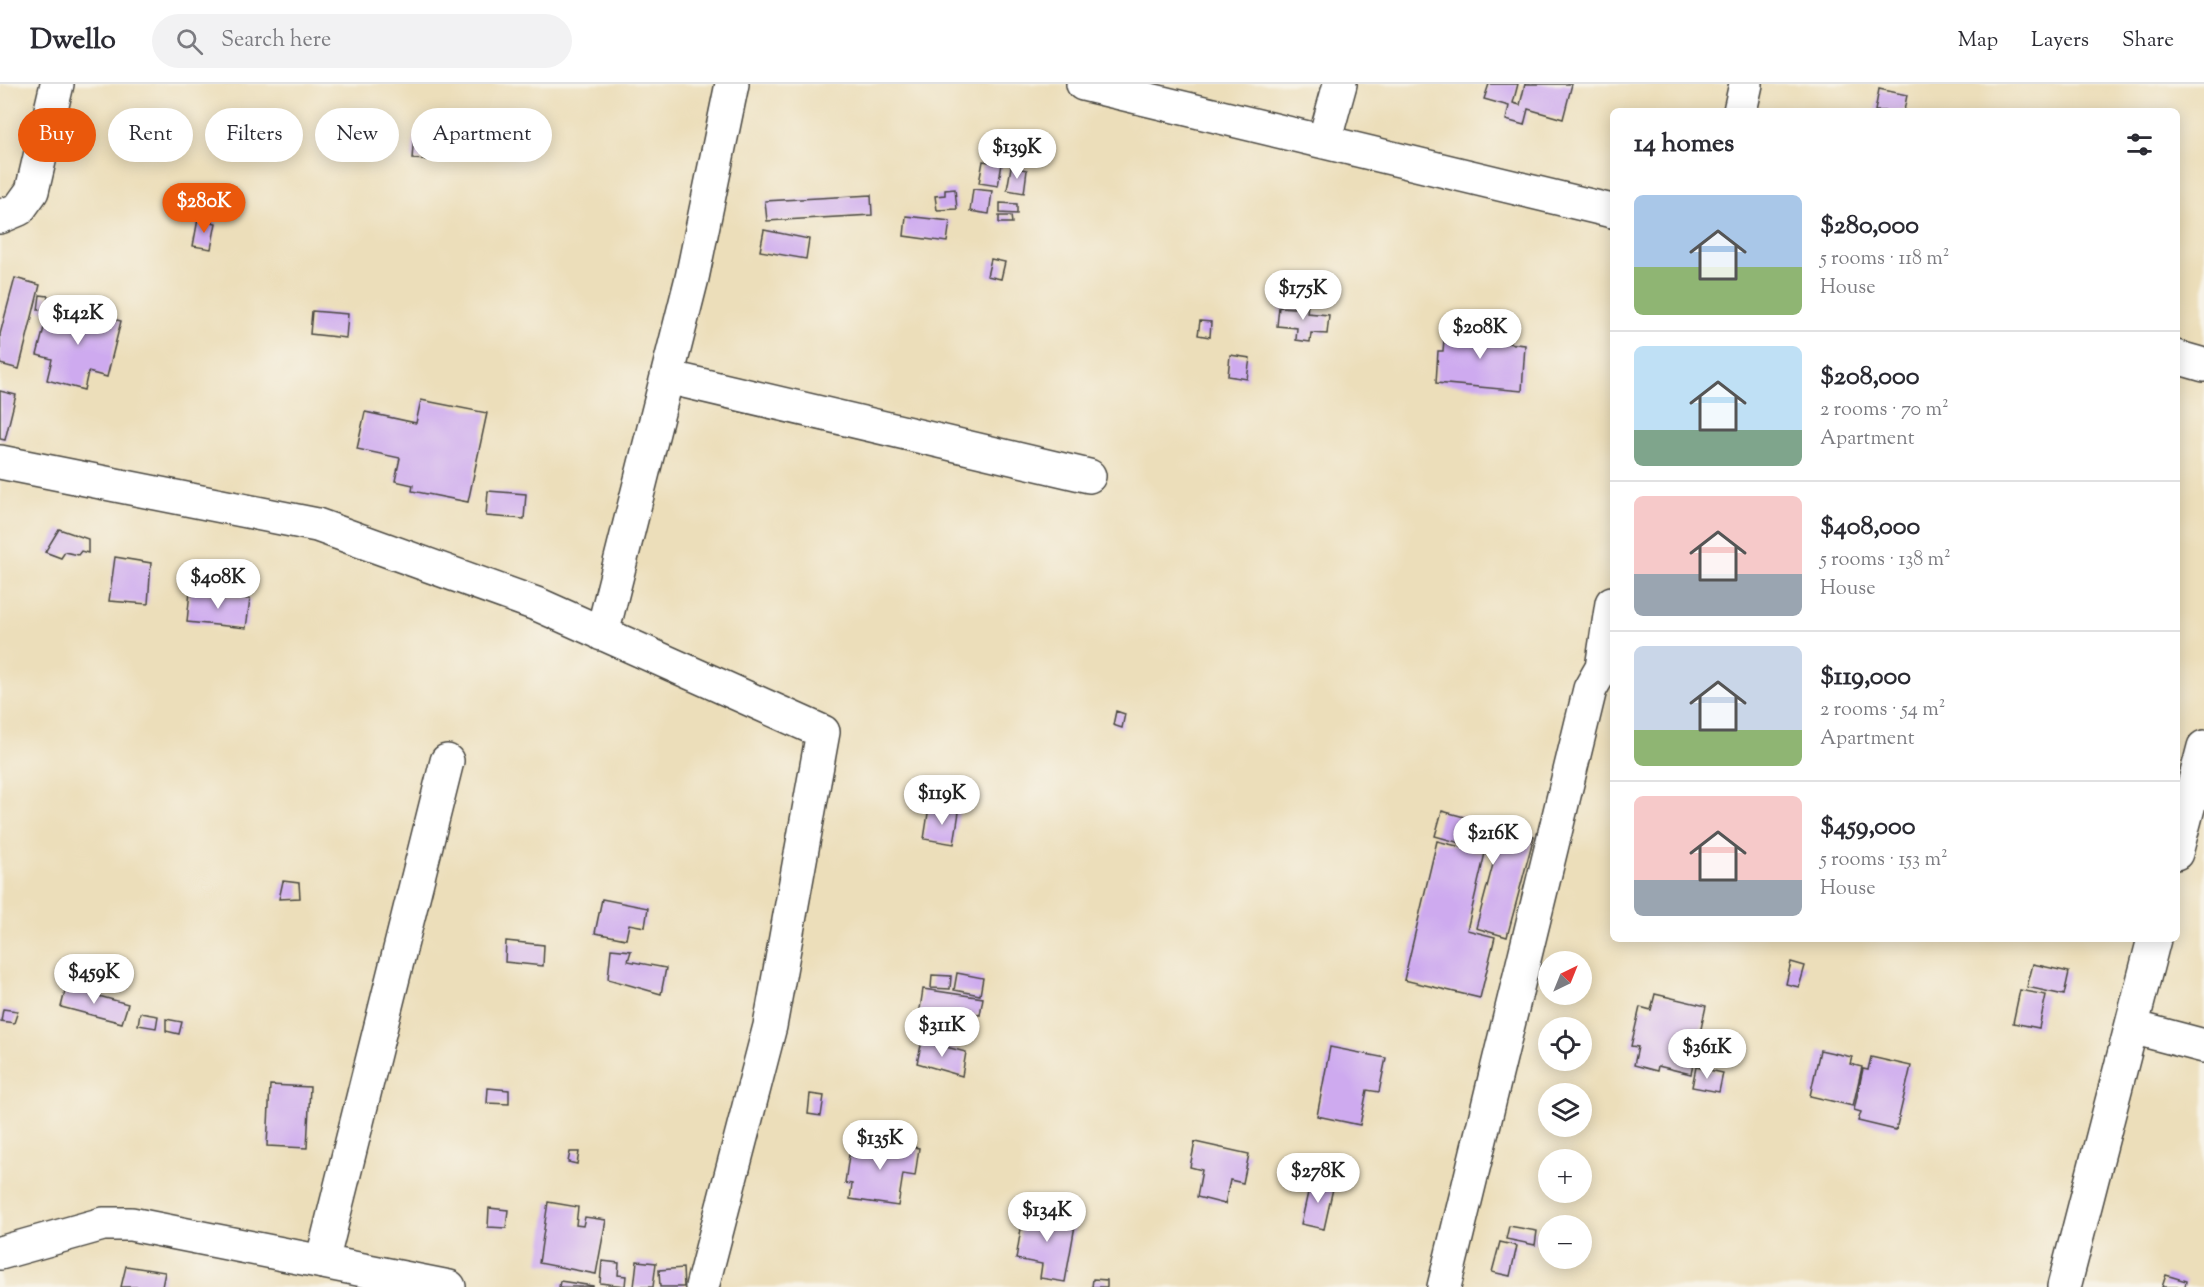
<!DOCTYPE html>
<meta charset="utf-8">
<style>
:root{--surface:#fff;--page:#f2f2f3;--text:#2b2b33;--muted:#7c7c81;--line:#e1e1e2;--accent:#ea580c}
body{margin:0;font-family:"Sorts Mill Goudy",serif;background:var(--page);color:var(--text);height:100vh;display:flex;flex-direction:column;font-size:22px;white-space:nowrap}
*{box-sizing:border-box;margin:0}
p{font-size:20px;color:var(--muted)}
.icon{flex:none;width:33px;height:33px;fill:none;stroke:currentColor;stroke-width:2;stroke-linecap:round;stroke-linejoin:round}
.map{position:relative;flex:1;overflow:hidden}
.panel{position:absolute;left:1610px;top:24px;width:570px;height:834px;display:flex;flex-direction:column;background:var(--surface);border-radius:9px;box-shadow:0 3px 15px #0003}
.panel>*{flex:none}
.top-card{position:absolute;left:18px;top:24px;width:570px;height:54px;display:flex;gap:12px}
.needle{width:39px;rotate:43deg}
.buttons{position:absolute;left:1538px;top:867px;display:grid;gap:12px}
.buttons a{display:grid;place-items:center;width:54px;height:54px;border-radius:50%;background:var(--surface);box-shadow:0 3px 15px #0003;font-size:30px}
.price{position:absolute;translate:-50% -51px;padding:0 14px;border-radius:21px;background:#fff;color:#222;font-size:20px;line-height:39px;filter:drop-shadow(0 2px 3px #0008)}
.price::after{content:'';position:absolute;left:50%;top:36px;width:18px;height:14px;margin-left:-9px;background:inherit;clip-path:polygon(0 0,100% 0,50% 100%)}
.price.current{background:var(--accent);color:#fff}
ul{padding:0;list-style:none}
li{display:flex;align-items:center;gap:18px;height:150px;padding:0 24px}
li+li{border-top:2px solid var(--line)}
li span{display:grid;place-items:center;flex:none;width:168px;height:120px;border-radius:9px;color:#555}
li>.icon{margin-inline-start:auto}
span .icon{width:72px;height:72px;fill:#fffc;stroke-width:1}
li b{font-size:26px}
h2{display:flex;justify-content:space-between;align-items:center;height:72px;padding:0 24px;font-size:26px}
.chip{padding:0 21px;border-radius:27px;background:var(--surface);box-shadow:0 3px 15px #0003;font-size:21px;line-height:54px}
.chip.current{background:var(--accent);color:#fff}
header{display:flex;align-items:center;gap:36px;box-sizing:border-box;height:84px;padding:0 30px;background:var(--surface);border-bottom:2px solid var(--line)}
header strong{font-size:28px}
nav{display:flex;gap:33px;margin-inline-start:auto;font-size:21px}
.search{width:420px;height:54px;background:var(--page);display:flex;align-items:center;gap:15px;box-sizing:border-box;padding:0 21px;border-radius:33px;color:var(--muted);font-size:22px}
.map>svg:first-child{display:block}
</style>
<header>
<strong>Dwello</strong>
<div class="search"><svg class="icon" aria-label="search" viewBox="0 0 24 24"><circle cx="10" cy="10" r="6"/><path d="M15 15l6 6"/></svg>Search here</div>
<nav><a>Map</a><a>Layers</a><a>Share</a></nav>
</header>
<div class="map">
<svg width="2204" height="1203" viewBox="0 0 2204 1203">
<rect width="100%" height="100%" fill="#f7f3e8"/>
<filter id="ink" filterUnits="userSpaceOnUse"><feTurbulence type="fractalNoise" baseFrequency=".0167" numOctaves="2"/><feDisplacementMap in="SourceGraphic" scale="12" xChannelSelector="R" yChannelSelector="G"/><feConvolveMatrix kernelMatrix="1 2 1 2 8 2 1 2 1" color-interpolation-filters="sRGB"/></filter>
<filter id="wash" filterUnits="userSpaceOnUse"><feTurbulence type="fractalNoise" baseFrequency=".008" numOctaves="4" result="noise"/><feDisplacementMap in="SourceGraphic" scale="24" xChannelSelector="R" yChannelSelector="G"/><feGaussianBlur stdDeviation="1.35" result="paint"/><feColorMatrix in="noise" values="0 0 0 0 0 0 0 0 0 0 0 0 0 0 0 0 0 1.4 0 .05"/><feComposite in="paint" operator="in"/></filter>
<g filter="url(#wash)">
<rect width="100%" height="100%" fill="#ecdeba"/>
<g id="blocks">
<!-- building -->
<path fill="#ceaaef" d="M1489 0H1518L1513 19 1520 21 1525 0H1572L1563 35 1528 25 1524 41 1506 36 1509 22 1484 15Z
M1879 5 1907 11 1904 27H1875Z
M414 49 432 51 430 76 412 75Z
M983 77 1002 80 998 102 979 99Z
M1011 83 1027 86 1024 109 1007 106Z
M955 105 957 125 937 126 935 112 945 111V106Z
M973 105 992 107 989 130 970 127Z
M871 111 872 131 767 137 765 117Z
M1000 119 1017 120V130L1000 129Z
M906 132 950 137 947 158 904 152Z
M999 132H1011L1012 139H999Z
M198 135 216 139 211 165 193 162Z
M764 146 809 155 806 175 760 167Z
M991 175 1005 178 1001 195 987 192Z
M15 194 40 201 19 285 0 280V250Z
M40 211 48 212 46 227 38 226Z
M1295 217 1308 219 1307 229 1329 231 1327 250 1311 249 1310 258 1296 256 1297 244 1277 242 1279 223 1294 224Z
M66 223 121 237 107 293 88 288 84 306 47 296 52 275 37 271 48 228 64 232Z
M312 227 348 230 346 254 310 250Z
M1200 237 1211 238 1210 253 1198 251Z
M1478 240 1499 242 1497 258 1525 261 1522 307 1436 299 1438 267H1443L1445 245 1477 248Z
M1230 271 1250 274 1247 295 1228 292Z
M0 307 16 311 5 356 0 355Z
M421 316 487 329 468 418 412 407 413 401 395 397 400 374 357 365 365 328 416 339Z
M488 407 526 410 524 435 486 432Z
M59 445 88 455V469L81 467 78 471 65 468 61 474 45 468Z
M115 473 151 479 148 520 109 517Z
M190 507 250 515 246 544 187 538Z
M1116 627 1125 630 1122 644 1113 641Z
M929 723 959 728 954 760 924 755Z
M1442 727 1534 752 1507 853 1476 844 1496 769 1435 752Z
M1437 757 1485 769 1467 846 1495 853 1480 914 1404 896Z
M283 797 299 799 300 814 279 815Z
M602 815 648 824 645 843 629 840 626 855 595 849Z
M506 857 544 861 543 882 505 878Z
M611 865 631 867 628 877 666 884 661 910 608 895Z
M1791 878 1805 882 1799 903 1786 900Z
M2033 880 2069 888 2064 911 2027 903Z
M957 889 983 894 980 911 954 906Z
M932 891 951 892 950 905 931 904Z
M66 903 128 920 122 939 61 923Z
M923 905 983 914 980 931 975 930 972 950 939 945 937 955 916 952Z
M2020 906 2046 911 2039 944 2013 939Z
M1655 910 1706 922 1691 990 1658 982 1657 987 1634 981 1638 963 1631 962 1640 923 1651 926Z
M3 925 18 927 14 939 1 937Z
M140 929 158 932 156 944 138 941Z
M166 935 182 938 179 950 166 947Z
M922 957 966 968 962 992 917 979Z
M1330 963 1386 974 1379 1008 1367 1006 1360 1041 1317 1032Z
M1820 966 1852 973 1850 980 1862 983 1853 1022 1810 1012Z
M1871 973 1911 982 1896 1046 1858 1037 1861 1028 1854 1026 1863 985 1868 986Z
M1696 983 1723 989 1719 1008 1692 1003Z
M270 1001 310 1003 307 1064 267 1062Z
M488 1004 509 1006V1020L487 1019Z
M810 1010 824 1012 821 1032 808 1030Z
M860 1055 919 1064 915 1092 903 1090 898 1122 850 1115 852 1100 845 1099 849 1071 857 1073Z
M1195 1058 1249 1070 1243 1099 1230 1096 1225 1120 1197 1113 1202 1086 1190 1083Z
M570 1068H579L577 1080 568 1078Z
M1311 1095 1334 1100 1324 1145 1301 1140Z
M548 1118 578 1123 576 1141 583 1142 585 1133 606 1136 596 1190 539 1179Z
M489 1124 508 1126 506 1144 488 1143Z
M1024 1126 1076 1136 1065 1198 1040 1194 1042 1180 1016 1175Z
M1509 1142 1537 1147 1535 1161 1506 1155Z
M1500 1158 1517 1162 1510 1192 1492 1188Z
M602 1177 619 1179 618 1191 626 1192 625 1202 600 1199Z
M637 1177 656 1179 653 1203H634Z
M126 1182 165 1188 162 1203H121Z
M683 1184 684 1203H660L659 1186Z
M2166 1191 2186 1197 2185 1203H2162Z
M1093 1195 1107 1196V1203H1092Z
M560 1197 593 1202V1203H559Z"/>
</g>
</g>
<g filter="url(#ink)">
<use href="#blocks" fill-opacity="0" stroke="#484640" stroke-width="1.5"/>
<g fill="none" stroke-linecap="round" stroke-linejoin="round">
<defs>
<path id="street" d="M1083 0 1612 127
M1740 27 1746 0
M1324 58 1340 0
M0 133 19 125 32 107 57 0
M2176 273 2204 281
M667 293 1089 392
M0 378 317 441 539 521 823 648 770 942 702 1203
M602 550 692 194 732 0
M1602 584 1612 519
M2176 769 2204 663
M2132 943 2204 962
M0 1169 103 1140H131L449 1203
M322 1178 447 677
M1444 1203 1590 605 1602 584 1612 580
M2064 1203 2154 855"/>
</defs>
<!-- street casing -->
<use href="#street" stroke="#484640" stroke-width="36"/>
<!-- street -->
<use href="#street" stroke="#fff" stroke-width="33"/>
</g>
</g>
</svg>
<div class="buttons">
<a><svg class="needle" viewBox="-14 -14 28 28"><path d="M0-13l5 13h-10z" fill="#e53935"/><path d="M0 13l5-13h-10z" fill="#7c7c81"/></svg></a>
<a><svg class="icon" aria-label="locate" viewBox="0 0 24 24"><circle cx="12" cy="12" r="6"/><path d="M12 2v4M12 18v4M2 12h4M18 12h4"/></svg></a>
<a><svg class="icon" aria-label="layers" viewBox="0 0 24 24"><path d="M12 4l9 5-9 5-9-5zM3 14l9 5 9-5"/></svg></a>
<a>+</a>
<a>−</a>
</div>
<b class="price" style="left:1017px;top:96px">$139K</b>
<b class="price current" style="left:204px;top:150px">$280K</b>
<b class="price" style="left:1303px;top:237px">$175K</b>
<b class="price" style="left:78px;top:262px">$142K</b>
<b class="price" style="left:1480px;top:276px">$208K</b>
<b class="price" style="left:218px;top:526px">$408K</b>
<b class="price" style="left:942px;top:742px">$119K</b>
<b class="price" style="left:1493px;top:782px">$216K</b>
<b class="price" style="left:94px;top:921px">$459K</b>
<b class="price" style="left:942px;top:974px">$311K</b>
<b class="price" style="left:1707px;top:996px">$361K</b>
<b class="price" style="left:880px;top:1087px">$135K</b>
<b class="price" style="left:1318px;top:1120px">$278K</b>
<b class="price" style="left:1047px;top:1159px">$134K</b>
<div class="top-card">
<a class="chip current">Buy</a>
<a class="chip">Rent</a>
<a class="chip">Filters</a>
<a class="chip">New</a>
<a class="chip">Apartment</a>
</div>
<section class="panel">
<h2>14 homes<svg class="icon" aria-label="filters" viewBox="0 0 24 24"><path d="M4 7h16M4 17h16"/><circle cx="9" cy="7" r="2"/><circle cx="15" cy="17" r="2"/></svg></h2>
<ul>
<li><span style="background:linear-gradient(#a9c7e8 60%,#8fb573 0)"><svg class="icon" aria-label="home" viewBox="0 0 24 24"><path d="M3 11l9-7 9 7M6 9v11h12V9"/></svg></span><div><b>$280,000</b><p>5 rooms · 118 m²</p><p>House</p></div></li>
<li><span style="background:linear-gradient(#bfe0f5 70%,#7fa58c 0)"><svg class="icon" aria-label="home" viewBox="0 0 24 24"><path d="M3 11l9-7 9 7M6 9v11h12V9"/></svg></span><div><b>$208,000</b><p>2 rooms · 70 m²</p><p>Apartment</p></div></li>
<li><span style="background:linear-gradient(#f6c9c9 65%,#9aa5b1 0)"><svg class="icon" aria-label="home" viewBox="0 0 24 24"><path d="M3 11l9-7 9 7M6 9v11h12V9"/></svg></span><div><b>$408,000</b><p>5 rooms · 138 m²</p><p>House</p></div></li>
<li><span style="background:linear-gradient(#c9d6e8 70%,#8fb573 0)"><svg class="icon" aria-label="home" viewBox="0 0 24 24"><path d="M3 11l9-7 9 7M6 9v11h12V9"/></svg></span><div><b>$119,000</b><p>2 rooms · 54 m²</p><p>Apartment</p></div></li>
<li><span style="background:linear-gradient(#f6c9c9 70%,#9aa5b1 0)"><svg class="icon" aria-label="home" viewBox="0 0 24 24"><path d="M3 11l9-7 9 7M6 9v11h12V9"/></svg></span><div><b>$459,000</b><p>5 rooms · 153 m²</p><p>House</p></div></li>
</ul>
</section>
</div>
